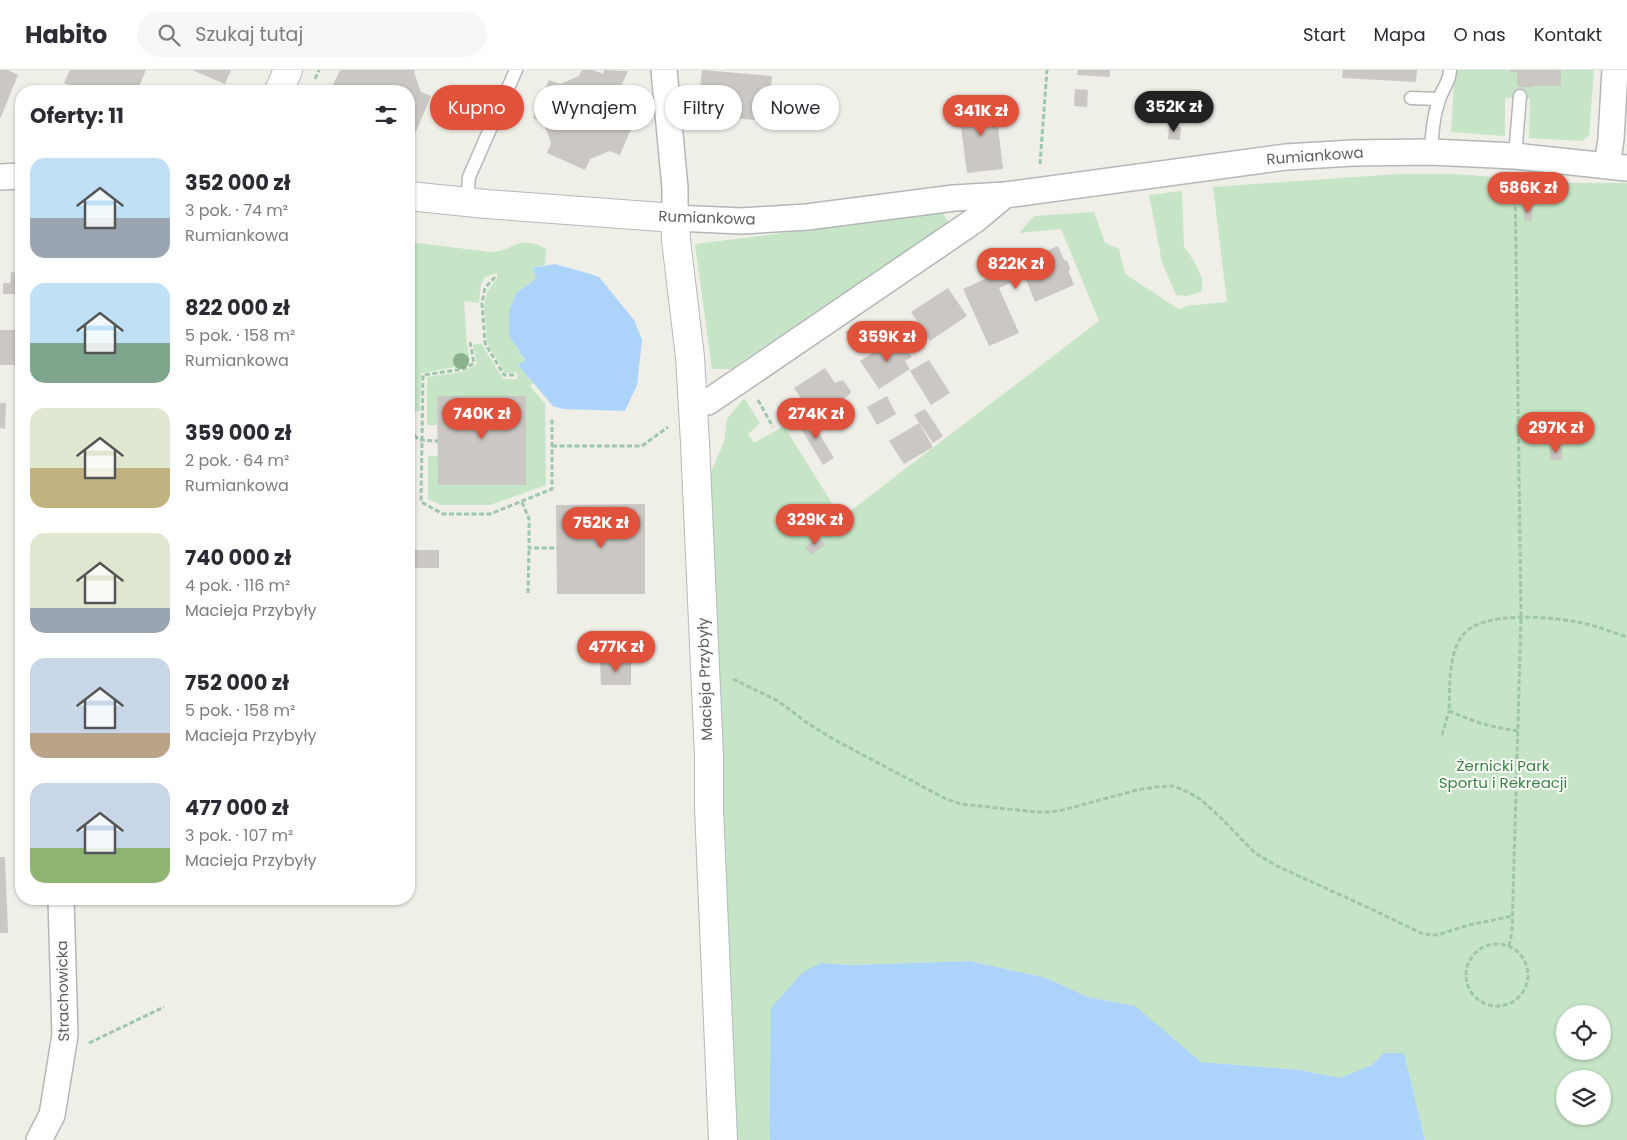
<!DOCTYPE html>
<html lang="pl">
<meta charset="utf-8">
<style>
:root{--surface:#fff;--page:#f7f7f7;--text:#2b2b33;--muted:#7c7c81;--line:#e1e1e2;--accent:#e0523c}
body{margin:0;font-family:Poppins,sans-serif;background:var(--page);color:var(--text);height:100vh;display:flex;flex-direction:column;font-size:19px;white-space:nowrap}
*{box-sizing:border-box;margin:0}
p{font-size:16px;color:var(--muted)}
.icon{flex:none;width:28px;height:28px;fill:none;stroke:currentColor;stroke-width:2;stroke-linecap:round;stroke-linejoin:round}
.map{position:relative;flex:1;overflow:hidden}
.side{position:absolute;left:15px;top:15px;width:400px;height:820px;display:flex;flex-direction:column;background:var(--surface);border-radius:20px;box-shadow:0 1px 4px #0004}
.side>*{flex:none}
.banner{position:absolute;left:430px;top:15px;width:475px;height:45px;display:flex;gap:10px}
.fabs{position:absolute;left:1556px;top:935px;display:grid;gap:10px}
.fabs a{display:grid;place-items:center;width:55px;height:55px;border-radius:50%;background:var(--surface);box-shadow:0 1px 4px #0004;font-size:25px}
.price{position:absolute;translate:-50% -42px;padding:0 11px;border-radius:18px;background:var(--accent);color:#fff;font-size:16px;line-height:32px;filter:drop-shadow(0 1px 2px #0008)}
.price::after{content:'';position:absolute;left:50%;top:30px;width:15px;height:11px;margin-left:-8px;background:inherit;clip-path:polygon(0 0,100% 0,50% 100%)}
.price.active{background:#222;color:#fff}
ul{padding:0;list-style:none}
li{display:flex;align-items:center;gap:15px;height:125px;padding:0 15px}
li span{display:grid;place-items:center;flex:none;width:140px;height:100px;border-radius:15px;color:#555}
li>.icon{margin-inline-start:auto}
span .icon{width:60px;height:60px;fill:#fffc;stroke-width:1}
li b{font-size:21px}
h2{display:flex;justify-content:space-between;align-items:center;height:60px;padding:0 15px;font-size:21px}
.pill{padding:0 18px;border-radius:22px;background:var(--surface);box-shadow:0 1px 4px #0004;font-size:18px;line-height:45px}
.pill.active{background:var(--accent);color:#fff}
header{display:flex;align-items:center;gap:30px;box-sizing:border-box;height:70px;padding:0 25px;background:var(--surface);border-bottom:1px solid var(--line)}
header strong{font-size:24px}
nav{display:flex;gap:28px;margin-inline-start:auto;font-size:18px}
.search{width:350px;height:45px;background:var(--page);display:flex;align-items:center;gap:12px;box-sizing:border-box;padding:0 18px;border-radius:28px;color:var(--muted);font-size:19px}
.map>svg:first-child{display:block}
</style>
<header>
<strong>Habito</strong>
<div class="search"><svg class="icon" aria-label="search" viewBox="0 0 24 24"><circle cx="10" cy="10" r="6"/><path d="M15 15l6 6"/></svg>Szukaj tutaj</div>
<nav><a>Start</a><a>Mapa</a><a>O nas</a><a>Kontakt</a></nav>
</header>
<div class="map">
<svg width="1627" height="1070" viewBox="0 0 1627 1070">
<rect width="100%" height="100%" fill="#efeee7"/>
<!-- green -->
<path fill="#c5e5c6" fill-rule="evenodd" d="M1455 0H1594L1589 66 1582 71 1529 68 1530 28H1505V66L1451 62Z
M1398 104H1454L1492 107 1509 122 1524 121 1530 115 1547 113H1627V1070H1425L1404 983H1383L1372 995 1340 1008 1301 1000 1201 992 1134 936 1088 927 1046 908 970 891 852 895 821 893 787 921 771 938 769 1054 770 1070H738L727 961 718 581 710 404 724 372 727 349 744 328 760 353 748 364 754 373 784 356 841 448 1099 251 1061 159 1019 163 1034 146 1094 142 1105 173 1119 179 1125 204 1180 240 1186 236 1227 232 1213 117ZM1565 944H1602V981H1565ZM1565 1009H1602V1046H1565Z
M1182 121 1184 177 1194 191 1202 208V221L1188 226 1176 225 1162 192 1149 125Z
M943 143 949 154 731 299H712L695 174Z
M409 172 490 182C515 182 517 163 546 179L545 195 532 198 537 208 516 223 509 266 525 291 518 295 533 313 530 316 545 334 546 415 490 435H442L428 429V386H438V415H526V326H438L437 355H427V307L463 302 477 294 473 275 481 273 503 309H517V302L505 303 487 272 484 237 487 222 497 208V203L485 207 481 214 479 233 464 231 467 275 470 290 462 296 421 303 420 341H409Z"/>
<!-- water -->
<path fill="#acd4fa" d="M555 194 587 203 599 207 634 250 642 270 637 315 625 341 563 339 553 336 518 295 525 290 509 266V242L516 223 537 208 532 198Z
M970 891 1046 908 1088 927 1135 936 1201 992 1301 1000 1340 1008 1372 995 1383 983H1404L1425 1070H770L769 1054 771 938 803 902 821 893 852 895Z"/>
<!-- building -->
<path fill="#cbc8c4" d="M0 0H8L18 5 0 49Z
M70 0H146L137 21H84L64 13Z
M192 0H231L225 14Z
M340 0H415L414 2 421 22 431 26 415 64 409 62V21H330Z
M582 0H593L603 4 604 0 628 1 618 23 626 43 636 47 620 85 609 81 600 85 590 89 585 100 547 83 551 73 547 62 543 53 533 48 549 10 560 14 579 6Z
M702 0 772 6 768 51 697 45Z
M1078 0H1110V7L1077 5Z
M1343 0H1417L1416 12 1342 8Z
M1510 0H1561V16H1533V17H1517V2H1510Z
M1075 19 1088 20 1087 37 1074 36Z
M995 31 1003 99 967 103 958 35Z
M1169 56 1181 57 1180 70 1168 69Z
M1524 138H1532V151H1524Z
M1058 176 1064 190 1067 191 1070 198 1069 202 1074 215 1035 232 1025 207 999 218 1019 263 989 276 963 219 998 203 994 195 1016 185 1031 178 1035 188 1045 184 1044 182Z
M11 202 21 203V224H3V213H10Z
M948 218 967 246 930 271 911 242Z
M859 254 871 274 857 283 845 262Z
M15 255H21V295H0V260H15Z
M899 266 912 287 905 291 910 299 879 319 860 291Z
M929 290 950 323 931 335 910 301Z
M825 298 835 313 843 310 851 321 850 324 844 329 846 332 845 337 835 344 831 343 828 339 814 348 794 318Z
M437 326H526V415H438Z
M887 326 896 344 877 355 867 337Z
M0 333H6L5 359 0 358Z
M925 339 943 366 933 373 914 345Z
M808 345 834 388 823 395 797 352Z
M919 353 933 377 904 394 889 371Z
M1550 378H1562V390H1550Z
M645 434V524H557L556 435Z
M819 467 825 475 811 485 805 477Z
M409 480H439V498H409Z
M631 591V615H601L600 592Z
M0 787H5L8 863H0Z"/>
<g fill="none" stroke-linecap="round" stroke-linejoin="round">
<defs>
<path id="lane" d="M1411 28 1439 29
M1431 82C1432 65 1433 47 1439 30 1442 19 1450 12 1450 0
M1515 86 1520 26
M467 132 469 107 516 0"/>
<path id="street" d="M664 0 675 118V148L741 151 807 147 954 128 1005 125 1286 87 1353 83 1431 82 1515 86 1627 98
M1607 96 1611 69 1615 0
M0 107 21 106
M692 333 708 332 975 150 1005 125
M39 1070 52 1045 65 965 61 829"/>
<path id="secondary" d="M279 21 288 0
M409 126 486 134 675 148 676 170 690 287 695 373 709 686V738L723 1070"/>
</defs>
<!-- lane casing -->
<use href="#lane" stroke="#b4b6ba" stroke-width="15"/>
<!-- street casing -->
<use href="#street" stroke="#b4b6ba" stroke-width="28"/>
<!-- secondary casing -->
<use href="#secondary" stroke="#b5b8bd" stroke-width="30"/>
<!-- path -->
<path stroke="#9ec6ac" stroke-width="3" stroke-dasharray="5 2.5" stroke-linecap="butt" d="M315 9 319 0
M1040 94 1047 0
M495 207 485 218 482 233 485 273 504 305H515
M470 272 474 293 464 299 423 305 421 432 443 444H490L552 419V349
M758 330 773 357
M409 360 419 370 438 371
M552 376H642L668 357
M522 432 529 449V478H557
M528 523 529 478
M733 609 778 631 806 652 833 669 946 729 961 734 1036 742H1050L1063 740 1137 720 1156 717 1173 716 1186 721 1200 729 1219 746 1255 783 1277 796 1367 837 1423 864 1437 865 1469 855 1512 846
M1518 661C1490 657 1475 652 1449 641 1450 618 1448 585 1462 566 1481 539 1558 547 1587 554 1600 557 1614 563 1627 567
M1442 665 1449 641
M1466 905a31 31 0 1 1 62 0a31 31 0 1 1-62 0Z
M1509 876 1512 862 1521 547 1515 112
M89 973 164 937"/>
<!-- lane -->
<use href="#lane" stroke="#fff" stroke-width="12"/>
<!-- street -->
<use href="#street" stroke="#fff" stroke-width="25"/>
<!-- secondary -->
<use href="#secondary" stroke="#fff" stroke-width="28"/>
</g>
<!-- trees -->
<circle fill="#8bb28b" cx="461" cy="291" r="8"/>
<g text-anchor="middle" stroke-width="4" stroke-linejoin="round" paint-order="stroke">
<!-- street labels -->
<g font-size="15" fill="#5e6166" stroke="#fff">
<text transform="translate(1315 86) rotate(-4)" y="5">Rumiankowa</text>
<text transform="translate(707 148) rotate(2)" y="5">Rumiankowa</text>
<text transform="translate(705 609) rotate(-92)" y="5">Macieja Przybyły</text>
<text transform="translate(63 921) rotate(-91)" y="5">Strachowicka</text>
</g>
<!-- park labels -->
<g font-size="15" fill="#3a8140" stroke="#fff">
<text x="1503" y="701">Żernicki Park<tspan x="1503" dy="17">Sportu i Rekreacji</tspan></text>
</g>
</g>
</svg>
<div class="fabs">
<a><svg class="icon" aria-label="locate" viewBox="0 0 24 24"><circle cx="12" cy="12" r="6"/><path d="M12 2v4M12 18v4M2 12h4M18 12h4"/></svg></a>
<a><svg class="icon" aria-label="layers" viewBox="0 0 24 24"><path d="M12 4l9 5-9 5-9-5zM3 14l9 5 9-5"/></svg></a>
</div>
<b class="price active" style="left:1174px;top:63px">352K zł</b>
<b class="price" style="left:981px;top:67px">341K zł</b>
<b class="price" style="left:1528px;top:144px">586K zł</b>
<b class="price" style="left:1016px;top:220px">822K zł</b>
<b class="price" style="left:887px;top:293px">359K zł</b>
<b class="price" style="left:482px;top:370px">740K zł</b>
<b class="price" style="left:816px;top:370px">274K zł</b>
<b class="price" style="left:1556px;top:384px">297K zł</b>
<b class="price" style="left:815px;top:476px">329K zł</b>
<b class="price" style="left:601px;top:479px">752K zł</b>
<b class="price" style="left:616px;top:603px">477K zł</b>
<div class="banner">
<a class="pill active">Kupno</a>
<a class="pill">Wynajem</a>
<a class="pill">Filtry</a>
<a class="pill">Nowe</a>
</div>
<section class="side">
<h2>Oferty: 11<svg class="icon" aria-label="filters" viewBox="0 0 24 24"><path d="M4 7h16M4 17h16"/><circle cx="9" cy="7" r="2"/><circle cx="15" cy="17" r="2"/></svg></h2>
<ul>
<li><span style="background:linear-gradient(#bfe0f5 60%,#9aa5b1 0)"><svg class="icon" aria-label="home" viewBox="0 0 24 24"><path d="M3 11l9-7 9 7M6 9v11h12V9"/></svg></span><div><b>352 000 zł</b><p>3 pok. · 74 m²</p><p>Rumiankowa</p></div></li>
<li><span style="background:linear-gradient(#bfe0f5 60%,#7fa58c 0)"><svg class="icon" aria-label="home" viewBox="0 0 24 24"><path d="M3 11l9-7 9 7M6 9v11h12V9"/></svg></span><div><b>822 000 zł</b><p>5 pok. · 158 m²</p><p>Rumiankowa</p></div></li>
<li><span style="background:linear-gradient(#dfe7d0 60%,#c2b280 0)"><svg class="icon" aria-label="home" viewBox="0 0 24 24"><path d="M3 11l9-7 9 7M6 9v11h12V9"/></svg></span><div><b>359 000 zł</b><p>2 pok. · 64 m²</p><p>Rumiankowa</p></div></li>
<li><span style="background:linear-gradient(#dfe7d0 75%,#9aa5b1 0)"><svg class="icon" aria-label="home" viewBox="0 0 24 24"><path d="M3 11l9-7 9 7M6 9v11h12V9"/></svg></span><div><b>740 000 zł</b><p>4 pok. · 116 m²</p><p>Macieja Przybyły</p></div></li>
<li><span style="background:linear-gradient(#c9d6e8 75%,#b9a48a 0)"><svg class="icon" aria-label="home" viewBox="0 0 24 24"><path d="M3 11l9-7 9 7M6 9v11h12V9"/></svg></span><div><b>752 000 zł</b><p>5 pok. · 158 m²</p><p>Macieja Przybyły</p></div></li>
<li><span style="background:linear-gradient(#c9d6e8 65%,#8fb573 0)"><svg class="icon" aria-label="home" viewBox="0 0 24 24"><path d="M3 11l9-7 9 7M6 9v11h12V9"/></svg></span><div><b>477 000 zł</b><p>3 pok. · 107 m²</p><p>Macieja Przybyły</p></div></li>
</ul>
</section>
</div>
